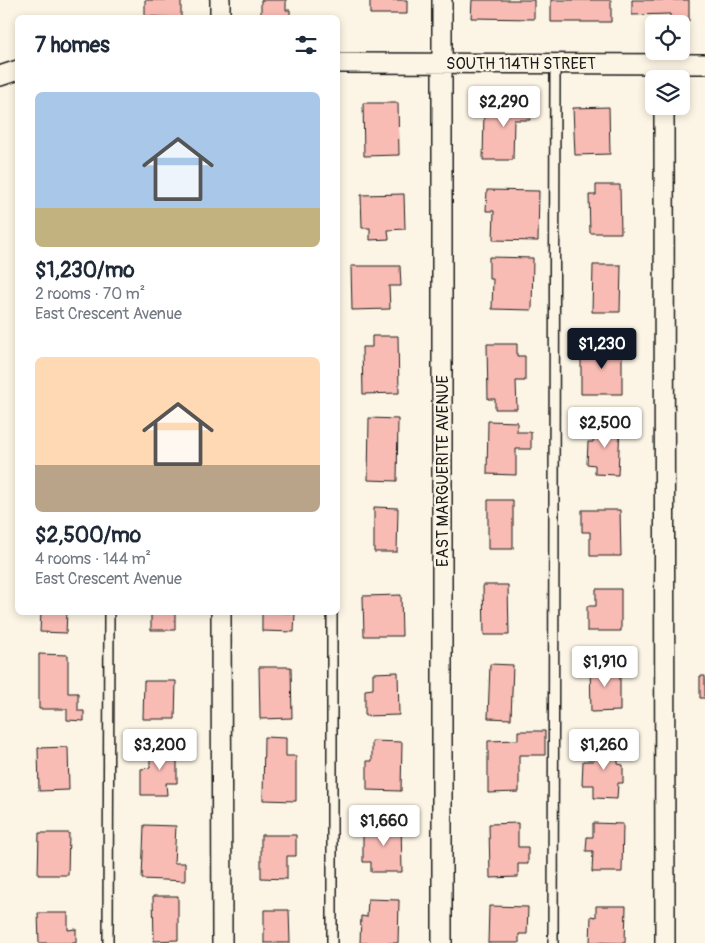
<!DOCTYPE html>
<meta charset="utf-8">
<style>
:root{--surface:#fff;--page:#f6f6f7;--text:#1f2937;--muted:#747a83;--accent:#111827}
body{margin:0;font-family:Pangolin,sans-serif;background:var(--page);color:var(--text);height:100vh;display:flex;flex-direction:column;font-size:19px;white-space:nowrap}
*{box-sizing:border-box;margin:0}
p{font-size:16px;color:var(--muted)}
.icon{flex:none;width:28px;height:28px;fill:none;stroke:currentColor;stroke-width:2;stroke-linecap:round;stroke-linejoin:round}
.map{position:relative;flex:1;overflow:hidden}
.drawer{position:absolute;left:15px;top:15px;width:325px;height:600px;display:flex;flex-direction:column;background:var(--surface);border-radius:8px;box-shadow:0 2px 8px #0003}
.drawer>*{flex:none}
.controls{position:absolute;left:645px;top:15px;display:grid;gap:10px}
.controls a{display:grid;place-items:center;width:45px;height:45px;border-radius:8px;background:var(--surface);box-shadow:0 2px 8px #0003;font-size:25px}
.price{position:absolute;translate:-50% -42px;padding:0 11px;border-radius:5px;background:#fff;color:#222;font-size:16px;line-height:32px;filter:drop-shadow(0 1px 2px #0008)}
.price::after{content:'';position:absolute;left:50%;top:30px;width:15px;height:11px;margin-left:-8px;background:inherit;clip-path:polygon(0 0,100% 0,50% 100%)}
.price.current{background:var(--accent);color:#fff}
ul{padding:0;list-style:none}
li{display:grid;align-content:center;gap:10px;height:265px;padding:0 20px}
li span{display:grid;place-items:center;height:155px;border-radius:8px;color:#555}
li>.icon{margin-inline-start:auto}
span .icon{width:90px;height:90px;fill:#fffc;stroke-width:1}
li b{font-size:21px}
h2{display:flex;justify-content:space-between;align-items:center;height:60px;padding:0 20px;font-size:21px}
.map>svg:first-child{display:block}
</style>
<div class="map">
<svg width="705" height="943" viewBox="0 0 705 943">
<rect width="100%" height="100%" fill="#fcf5e5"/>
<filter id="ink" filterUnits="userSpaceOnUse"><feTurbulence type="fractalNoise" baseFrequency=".02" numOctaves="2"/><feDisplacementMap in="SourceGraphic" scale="10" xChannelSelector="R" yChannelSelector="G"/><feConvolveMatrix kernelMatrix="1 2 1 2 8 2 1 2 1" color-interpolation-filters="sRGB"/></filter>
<g filter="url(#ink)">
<!-- building -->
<path fill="#f8bcb4" stroke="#1c1c1c" d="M145 0H181V18L145 16Z
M261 0H286V10H290V18H261Z
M370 0H407V14H370Z
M472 0H534V19L471 18Z
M551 0H611V22H551Z
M632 0H689V21H670V14L632 15Z
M506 95H530V120H514L513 160H483L484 111H506Z
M363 103H398L399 155 364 156Z
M609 107 610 154 575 155 573 108Z
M596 185H620L621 233H590L589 195H596Z
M487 190 539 191 538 241 493 240 494 211H486Z
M404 194 405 229 388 230 389 239 370 240V228H362L361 195Z
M489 257 533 258 532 310 492 309 493 279H489Z
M593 265H621L620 312H592Z
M351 266H400L401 286H389L390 309 352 310Z
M372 336H398L399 393 363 394 362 347H372Z
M487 344H517V356H525V381H516L517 409H495V399H488Z
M581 346H622V394H581Z
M369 418 398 419 397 481 368 480Z
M488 421 517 422V432H531V449H516V475L487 474Z
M594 423 620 424 618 475 595 474V465L587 464 588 442H593Z
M488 500H513V549H488Z
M374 507 398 508 397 552H374Z
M582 510H620L621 556H590V532H582Z
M483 585H508L509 635H484Z
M596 589H621V631H587V606H596Z
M401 595 402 636H364L363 596Z
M41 612H67L66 633 40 632Z
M151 612H175V630H151Z
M262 612 295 613 294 632 262 631Z
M39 654 68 655V693H78V711H84V721L67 720V709H39Z
M490 664 513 665 511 719 488 718Z
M620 665V711L591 712 590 666Z
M259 667H291L292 718 260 719Z
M398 672 399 715 365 716V690L373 689V673Z
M700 676H705V698H700Z
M144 681H176L175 719H143Z
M518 731H545V755H519V792L488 793V741L518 740Z
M264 737 286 738V756H296V801L263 800Z
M372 741 402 742 401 791 367 790V761H372Z
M595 741 618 742V764L623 765V783H618L617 799 594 798V785H582L583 761H594Z
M177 746V783H166L167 795H141V769L150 768V747Z
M68 747 69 790 39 791 38 748Z
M371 822H401L402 872H371V862H363V832H371Z
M518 823V847H528V864H518V877L490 878 489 824Z
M593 823 623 824 622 872H592L593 851H586L587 837H593Z
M144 825 176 826 174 863H185V881L142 879Z
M39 833H69L68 875H38Z
M261 835H296V856H287V879L261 878Z
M153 896H178V940L154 941Z
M368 899 399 900 398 943H360L361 916 367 917Z
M489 906 528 907 527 934H519V943H488Z
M596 906H626L625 943 590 942 591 916 596 917Z
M264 910H289L290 943H264Z
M38 913H68V930L76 929V943H39Z"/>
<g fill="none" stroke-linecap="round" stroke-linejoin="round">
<defs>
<path id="service" d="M108 943 109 612
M332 943V612
M553 943 555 64"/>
<path id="minor" d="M220 0V18
M338 63 705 64
M0 76 18 70
M664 106 665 943
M221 612 222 943
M442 943V0"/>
</defs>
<!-- service casing -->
<use href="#service" stroke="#1c1c1c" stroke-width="12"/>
<!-- minor casing -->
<use href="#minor" stroke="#1c1c1c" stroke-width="22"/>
<!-- service -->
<use href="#service" stroke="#fcf5e5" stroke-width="9"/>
<!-- minor -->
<use href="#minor" stroke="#fcf5e5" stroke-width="19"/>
</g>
</g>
<g text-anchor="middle" stroke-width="4.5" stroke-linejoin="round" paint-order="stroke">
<!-- street labels -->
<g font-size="16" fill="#1c1c1c" stroke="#fcf5e5">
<text x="521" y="69">SOUTH 114TH STREET</text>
<text transform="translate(442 471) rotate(-90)" y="6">EAST MARGUERITE AVENUE</text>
</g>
</g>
</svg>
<div class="controls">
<a><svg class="icon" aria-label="locate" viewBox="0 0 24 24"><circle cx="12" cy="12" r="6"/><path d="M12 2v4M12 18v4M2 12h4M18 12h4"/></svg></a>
<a><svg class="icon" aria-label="layers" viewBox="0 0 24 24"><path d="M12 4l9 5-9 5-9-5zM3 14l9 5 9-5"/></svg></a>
</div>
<b class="price" style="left:504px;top:128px">$2,290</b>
<b class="price current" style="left:602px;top:370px">$1,230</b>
<b class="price" style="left:605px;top:449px">$2,500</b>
<b class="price" style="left:605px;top:688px">$1,910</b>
<b class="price" style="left:160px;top:771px">$3,200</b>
<b class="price" style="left:604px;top:771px">$1,260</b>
<b class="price" style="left:384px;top:847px">$1,660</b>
<section class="drawer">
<h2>7 homes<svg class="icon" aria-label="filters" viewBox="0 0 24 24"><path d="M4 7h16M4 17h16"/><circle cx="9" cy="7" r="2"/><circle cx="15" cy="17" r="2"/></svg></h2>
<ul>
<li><span style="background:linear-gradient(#a9c7e8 75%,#c2b280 0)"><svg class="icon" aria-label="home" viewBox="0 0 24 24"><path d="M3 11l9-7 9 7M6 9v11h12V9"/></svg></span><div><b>$1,230/mo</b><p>2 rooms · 70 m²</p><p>East Crescent Avenue</p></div></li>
<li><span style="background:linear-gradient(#ffd9b3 70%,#b9a48a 0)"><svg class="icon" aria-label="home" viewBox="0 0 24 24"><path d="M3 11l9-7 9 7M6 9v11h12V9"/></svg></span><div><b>$2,500/mo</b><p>4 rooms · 144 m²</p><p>East Crescent Avenue</p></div></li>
</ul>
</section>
</div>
